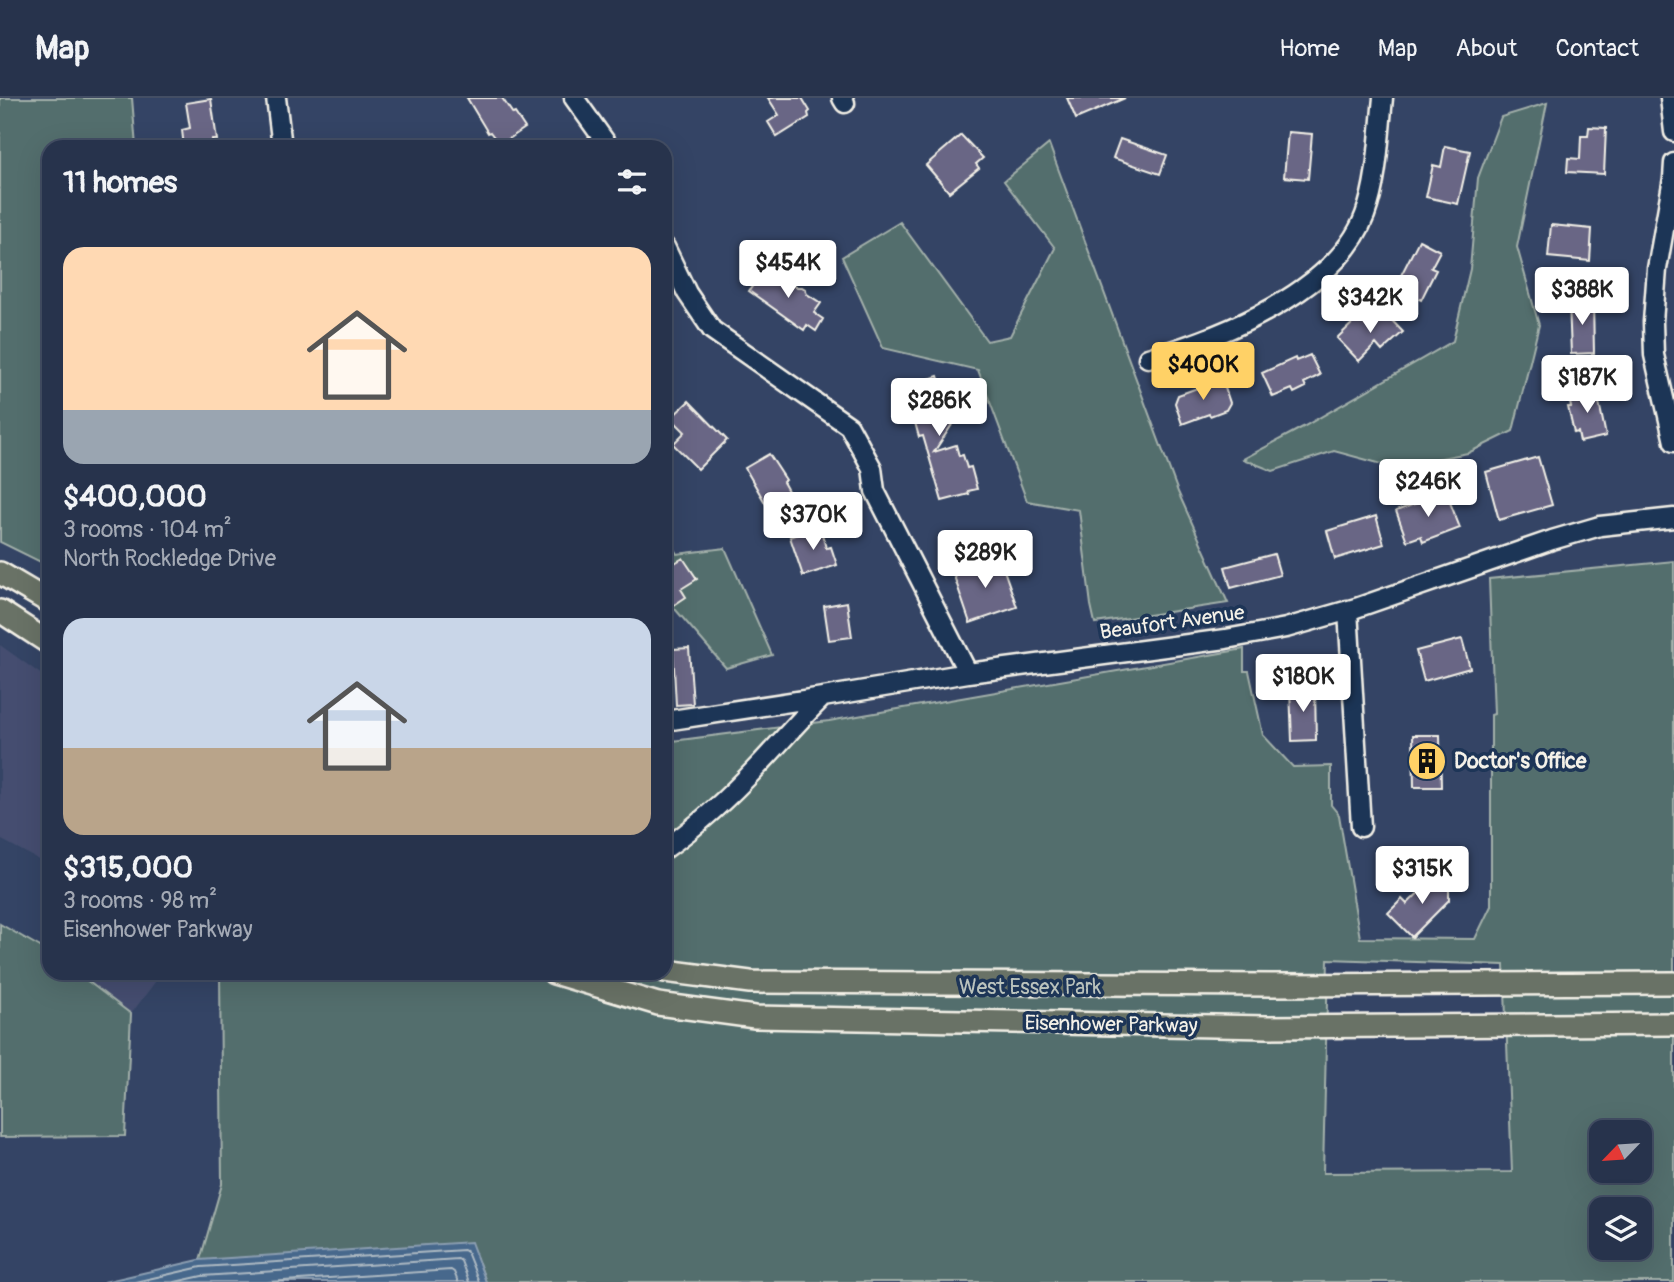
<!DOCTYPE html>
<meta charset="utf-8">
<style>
:root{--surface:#27334c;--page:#2f3b53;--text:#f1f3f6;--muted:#a4aab5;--line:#434e64;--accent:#ffd166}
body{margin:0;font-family:Pangolin,sans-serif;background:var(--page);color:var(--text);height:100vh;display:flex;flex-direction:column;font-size:26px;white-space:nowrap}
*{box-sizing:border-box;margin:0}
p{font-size:23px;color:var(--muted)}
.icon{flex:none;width:38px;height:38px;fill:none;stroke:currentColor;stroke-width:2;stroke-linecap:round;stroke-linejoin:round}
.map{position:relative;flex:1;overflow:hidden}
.side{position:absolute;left:42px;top:42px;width:630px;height:840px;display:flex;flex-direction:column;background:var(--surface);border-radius:21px;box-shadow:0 7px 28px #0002,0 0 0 2px var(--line)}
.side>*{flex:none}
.needle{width:46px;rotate:245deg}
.fabs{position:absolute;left:1589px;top:1022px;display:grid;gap:14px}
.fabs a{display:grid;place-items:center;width:63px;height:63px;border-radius:14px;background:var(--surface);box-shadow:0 7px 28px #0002,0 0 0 2px var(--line);font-size:35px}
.price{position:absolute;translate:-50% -60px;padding:0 16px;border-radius:7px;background:#fff;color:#222;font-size:23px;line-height:46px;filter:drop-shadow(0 2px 4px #0008)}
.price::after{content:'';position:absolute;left:50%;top:42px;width:21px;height:16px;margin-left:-10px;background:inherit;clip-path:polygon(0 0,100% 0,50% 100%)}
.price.active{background:var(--accent);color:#111}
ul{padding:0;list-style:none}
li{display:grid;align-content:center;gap:14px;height:371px;padding:0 21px}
li span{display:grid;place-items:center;height:217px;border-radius:21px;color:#555}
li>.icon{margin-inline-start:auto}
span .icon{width:126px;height:126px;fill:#fffc;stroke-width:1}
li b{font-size:30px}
h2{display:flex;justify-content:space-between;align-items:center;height:84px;padding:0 21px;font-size:30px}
header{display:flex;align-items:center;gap:42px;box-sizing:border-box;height:98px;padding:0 35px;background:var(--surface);border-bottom:2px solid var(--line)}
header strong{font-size:33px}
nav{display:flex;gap:38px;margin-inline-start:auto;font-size:24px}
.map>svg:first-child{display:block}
</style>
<header>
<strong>Map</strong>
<nav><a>Home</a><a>Map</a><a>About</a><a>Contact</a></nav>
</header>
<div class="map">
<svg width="1674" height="1184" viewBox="0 0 1674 1184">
<rect width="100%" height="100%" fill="#344465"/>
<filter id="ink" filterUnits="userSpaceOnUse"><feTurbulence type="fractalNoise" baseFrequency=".0143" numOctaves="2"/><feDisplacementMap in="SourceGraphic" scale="14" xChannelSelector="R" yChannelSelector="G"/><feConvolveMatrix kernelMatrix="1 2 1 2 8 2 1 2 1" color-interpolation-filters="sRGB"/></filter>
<g filter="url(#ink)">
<!-- built -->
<path fill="#444e6f" d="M0 547 49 582V767L0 741Z
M77 875H162L131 916Z"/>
<!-- green -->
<path fill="#526e6d" stroke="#a3b0aa" stroke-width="2" fill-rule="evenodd" d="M0 0H132L136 49H49V470L43 465 0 444Z
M1547 5 1517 149 1539 227 1513 333 1468 355 1393 369 1334 353 1273 373 1243 361 1303 329 1453 243 1470 171 1478 80 1501 19Z
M1049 46 1178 394 1228 505 1095 525 1091 507 1079 412 1027 403 978 272 883 250 842 159 900 124 987 243 1010 238 1055 150 1004 83Z
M665 437 677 456 725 450 772 557 726 570 669 504 665 503Z
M1674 463V1184H486L479 1165 200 1162 222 1086 220 875H665V644L829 623 1244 551V573H1249L1263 637 1293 669 1331 668V707L1339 717 1360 840 1475 841 1491 808V617L1494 616 1489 481ZM1328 861 1504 867 1512 1074 1323 1075ZM1601 1034H1640V1073H1601ZM1601 1111H1640V1150H1601Z
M0 826 49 854V875H77L131 916 125 1038 0 1039Z"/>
<!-- water -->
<path fill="#46678c" stroke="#8c9eb1" stroke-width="2" d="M471 1144 486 1184H104L199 1162Z"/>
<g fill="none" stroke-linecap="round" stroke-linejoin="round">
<!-- shore -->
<path stroke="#aebac3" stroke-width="2" d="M135 1184 201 1169 464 1152 467 1154 479 1184
M175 1184 202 1178 458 1161 461 1163 469 1184
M268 1184 451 1172 454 1174 458 1184"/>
</g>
<!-- building -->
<path fill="#696685" stroke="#f4f1e8" stroke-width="2" d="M467 0H502L513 16 515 15 525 30 500 47 490 34 488 35Z
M768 0H802L810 13 808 15 809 19 777 39 768 24 779 17Z
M1067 0H1125L1076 21Z
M211 1 217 42H212L213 49H184L182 32 190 30 186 5Z
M1589 29 1606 30 1604 76 1567 74 1568 60 1580 61 1581 38H1588Z
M1288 34 1312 36 1308 81 1284 79Z
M961 37 983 60 976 66 979 70 949 94 926 67Z
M1120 41 1167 57 1160 76 1113 60Z
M1445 48 1470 53 1458 106 1426 99 1433 67 1441 69Z
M1551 127 1592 131 1590 163 1548 159Z
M1419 142 1440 153 1431 170 1436 172 1421 202 1395 189Z
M764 171 782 183 784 181 797 189H802L805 191 807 196 821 205 814 215 823 221 816 233 807 227 804 232 749 193Z
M1593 202 1594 255 1571 256 1569 203Z
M1382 212 1403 234 1382 253 1376 246 1359 263 1337 240 1358 220 1366 228Z
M1310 257 1320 277 1304 285 1306 289 1294 295 1292 291 1273 299 1262 275 1295 260 1296 263Z
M938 278 953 325 934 354 956 347 959 358 963 357 967 370 971 369 977 391 968 393 969 396 942 403 923 338 919 339 911 310 908 311 901 290Z
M1222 281 1230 305 1226 312 1210 318 1209 316 1182 326 1175 305 1178 297Z
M1596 290 1606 338 1580 344 1578 334 1574 335 1568 309H1571L1568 296Z
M689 303 727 342 698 371 673 346 685 334 671 320Z
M769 356 786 382 783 384 793 402 771 415 745 370Z
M1538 359 1552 407 1499 422 1486 374Z
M1446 394 1460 430 1423 444 1421 438 1407 443 1396 413Z
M1376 418 1384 446 1335 461 1327 433Z
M820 429 826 450 831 449 837 467 803 478 790 439Z
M665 453 673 466 683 460 697 481 681 491 686 499 674 507 665 501Z
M1274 456 1280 477 1231 490 1225 469Z
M999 458 1017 509 970 525 953 475Z
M847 504 852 539 829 542 824 508Z
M1462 541 1470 570 1424 583 1416 553Z
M689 550 693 606 676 607 673 551Z
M1315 590 1316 642 1292 643 1290 591Z
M1413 637H1440L1441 689H1414Z
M1443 780 1449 785V802L1412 839 1388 815 1402 801 1407 806 1431 783Z"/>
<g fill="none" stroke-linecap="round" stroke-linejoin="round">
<defs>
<path id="minor" d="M276 0 282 49
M574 0 609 49
M842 0 845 5
M1670 0 1674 34
M1674 65 1673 80 1657 171 1653 224 1654 257 1674 344
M665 149 687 195 712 232 849 328 872 370 875 393 968 575
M1148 260C1221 239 1336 194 1365 117 1378 82 1379 37 1383 0
M1348 512 1361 729
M665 623 823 599 968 575 1226 541 1286 530 1356 510 1552 442 1600 428 1674 420
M665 751C700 726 730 698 759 667 781 644 800 621 823 599"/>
<path id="major" d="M0 475 49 504
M0 513 49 545
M665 873 750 884 1272 887 1674 885
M554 875 658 906 755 919 1267 929 1674 926"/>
</defs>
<!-- minor casing -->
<use href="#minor" stroke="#f4f1e8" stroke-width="23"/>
<!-- major casing -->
<use href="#major" stroke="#f4f1e8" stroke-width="26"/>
<!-- minor -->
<use href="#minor" stroke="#1d3557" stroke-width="18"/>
<!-- major -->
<use href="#major" stroke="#697266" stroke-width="21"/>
</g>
</g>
<!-- icons -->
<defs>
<symbol id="building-disc" viewBox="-11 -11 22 22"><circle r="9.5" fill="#ffd166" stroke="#1d3557"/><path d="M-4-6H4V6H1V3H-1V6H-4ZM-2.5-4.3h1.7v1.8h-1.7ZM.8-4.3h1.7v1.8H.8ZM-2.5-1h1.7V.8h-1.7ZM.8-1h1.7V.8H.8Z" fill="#111"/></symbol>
</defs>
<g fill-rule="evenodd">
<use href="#building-disc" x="1405" y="641" width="44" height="44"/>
</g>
<g text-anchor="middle" stroke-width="7" stroke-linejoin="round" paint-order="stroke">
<!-- street labels -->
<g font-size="21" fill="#f4f1e8" stroke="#1d3557">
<text transform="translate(1172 524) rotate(-8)" y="7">Beaufort Avenue</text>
<text transform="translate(1111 926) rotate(1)" y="7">Eisenhower Parkway</text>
</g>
<!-- poi labels -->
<g font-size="21" font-weight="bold" fill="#f4f1e8" stroke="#1d3557" text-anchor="start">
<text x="1454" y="670">Doctor's Office</text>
</g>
<!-- park labels -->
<g font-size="21" fill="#bbc3bd" stroke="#1d3557">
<text x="1030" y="896">West Essex Park</text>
</g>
</g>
</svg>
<div class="fabs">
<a><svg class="needle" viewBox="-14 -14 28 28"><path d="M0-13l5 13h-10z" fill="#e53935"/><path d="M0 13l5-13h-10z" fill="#a4aab5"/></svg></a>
<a><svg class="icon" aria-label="layers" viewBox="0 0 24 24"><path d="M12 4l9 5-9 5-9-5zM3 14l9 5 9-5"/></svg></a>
</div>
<b class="price" style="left:788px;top:202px">$454K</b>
<b class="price" style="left:1582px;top:229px">$388K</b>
<b class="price" style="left:1370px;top:237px">$342K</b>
<b class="price active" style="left:1203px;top:304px">$400K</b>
<b class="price" style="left:1587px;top:317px">$187K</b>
<b class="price" style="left:939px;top:340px">$286K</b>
<b class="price" style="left:1428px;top:421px">$246K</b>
<b class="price" style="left:813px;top:454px">$370K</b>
<b class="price" style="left:985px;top:492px">$289K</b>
<b class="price" style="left:1303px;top:616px">$180K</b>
<b class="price" style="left:1422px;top:808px">$315K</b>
<section class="side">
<h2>11 homes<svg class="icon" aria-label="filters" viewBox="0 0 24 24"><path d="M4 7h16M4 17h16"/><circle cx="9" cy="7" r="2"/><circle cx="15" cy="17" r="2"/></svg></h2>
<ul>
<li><span style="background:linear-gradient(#ffd9b3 75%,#9aa5b1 0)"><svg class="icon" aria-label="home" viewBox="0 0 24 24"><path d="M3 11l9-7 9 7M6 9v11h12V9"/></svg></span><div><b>$400,000</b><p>3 rooms · 104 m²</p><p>North Rockledge Drive</p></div></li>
<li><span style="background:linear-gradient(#c9d6e8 60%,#b9a48a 0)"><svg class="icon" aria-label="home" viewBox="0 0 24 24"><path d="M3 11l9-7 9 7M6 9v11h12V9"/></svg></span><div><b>$315,000</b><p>3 rooms · 98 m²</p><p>Eisenhower Parkway</p></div></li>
</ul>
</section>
</div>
